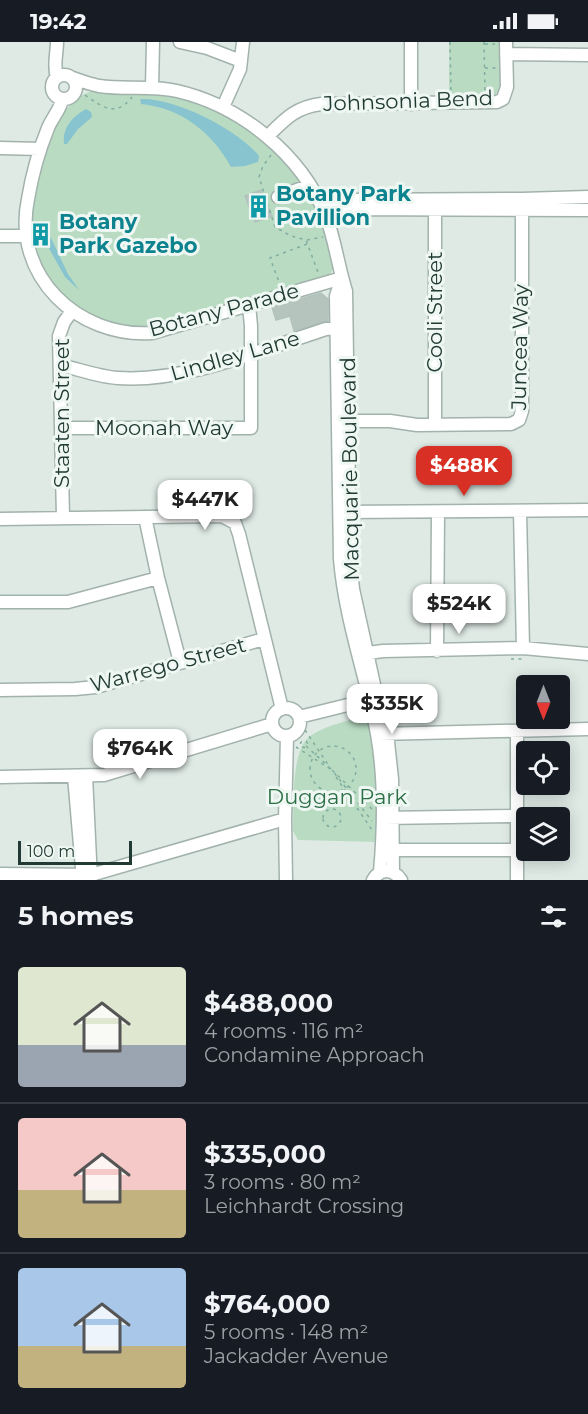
<!DOCTYPE html>
<meta charset="utf-8">
<style>
:root{--surface:#171b24;--page:#242831;--text:#f1f3f6;--muted:#9ea1a6;--line:#363941;--accent:#d93025}
body{margin:0;font-family:Montserrat,sans-serif;background:var(--page);color:var(--text);height:100vh;display:flex;flex-direction:column;font-size:22px;white-space:nowrap}
*{box-sizing:border-box;margin:0}
p{font-size:20px;color:var(--muted)}
.icon{flex:none;width:33px;height:33px;fill:none;stroke:currentColor;stroke-width:2;stroke-linecap:round;stroke-linejoin:round}
.map{position:relative;height:838px;overflow:hidden}
.drawer{display:flex;flex-direction:column;background:var(--surface);flex:1}
.drawer>*{flex:none}
.needle{width:39px;rotate:180deg}
.fabs{position:absolute;left:516px;top:633px;display:grid;gap:12px}
.fabs a{display:grid;place-items:center;width:54px;height:54px;border-radius:6px;background:var(--surface);box-shadow:0 3px 15px #0003;font-size:30px}
.scale{position:absolute;left:18px;bottom:15px;width:114px;box-sizing:border-box;padding-left:6px;border:3px solid #213a33;border-top:0;font-size:16px;line-height:21px;white-space:nowrap;color:#213a33;-webkit-text-stroke:4px #eff7f3;paint-order:stroke}
.price{position:absolute;translate:-50% -51px;padding:0 14px;border-radius:12px;background:#fff;color:#222;font-size:20px;line-height:39px;filter:drop-shadow(0 2px 3px #0008)}
.price::after{content:'';position:absolute;left:50%;top:36px;width:18px;height:14px;margin-left:-9px;background:inherit;clip-path:polygon(0 0,100% 0,50% 100%)}
.price.current{background:var(--accent);color:#fff}
ul{padding:0;list-style:none}
li{display:flex;align-items:center;gap:18px;height:150px;padding:0 18px}
li+li{border-top:2px solid var(--line)}
li span{display:grid;place-items:center;flex:none;width:168px;height:120px;border-radius:6px;color:#555}
li>.icon{margin-inline-start:auto}
span .icon{width:72px;height:72px;fill:#fffc;stroke-width:1}
li b{font-size:26px}
h2{display:flex;justify-content:space-between;align-items:center;height:72px;padding:0 18px;font-size:26px}
.status{display:flex;justify-content:space-between;align-items:center;height:42px;padding:0 30px;background:var(--surface);direction:ltr}
.status svg{height:16px;fill:currentColor}
.map>svg:first-child{display:block}
</style>
<div class="status"><b>19:42</b><svg viewBox="0 0 49 12"><path d="M0 12V9h3v3zM5 12V6h3v6zM10 12V3h3v9zM15 12V0h3v12zM26 1h20v11H26zM47 4h2v5h-2z"/></svg></div>
<div class="map">
<svg width="588" height="838" viewBox="0 0 588 838">
<rect width="100%" height="100%" fill="#dfeae5"/>
<!-- green -->
<path fill="#b8dbc2" d="M449 0H501V45C494 63 465 57 449 57Z
M104 47 162 50 220 68 258 92 300 135 322 174 334 226 327 236 170 284 138 288 96 279 56 250 36 216 29 179 36 139 57 75 82 53 92 49Z
M359 675 370 680 378 716 379 800 298 798 293 789C294 766 291 713 307 697 321 684 342 681 359 675Z"/>
<!-- water -->
<path fill="#87c4cf" d="M140 57C173 55 238 87 259 114L258 120 245 124 231 125C212 90 181 66 141 62Z
M86 67 91 70 92 75 78 87 67 102H64C62 86 72 75 86 67Z
M47 195 51 196 68 232 79 248 65 235 46 201Z"/>
<!-- building -->
<path fill="#b5c5be" stroke="#b2c3bc" stroke-width="1.5" d="M261 148 272 174 255 180 245 154Z
M321 251 328 257V279L294 289 290 274 276 278 272 265Z"/>
<g fill="none" stroke-linecap="round" stroke-linejoin="round">
<defs>
<path id="minor" d="M180 0 207 6 241 19
M411 0V62
M506 12 588 13
M52 45a12 12 0 1 1 24 0a12 12 0 1 1-24 0Z
M57 35C53 23 57 12 57 0
M73 36C81 39 90 42 99 44 125 48 151 43 177 49 241 64 301 112 326 174 335 198 338 224 346 249L350 518 353 547 377 656 387 691 392 737 393 830
M152 46 153 0
M62 58C60 68 52 76 48 86 39 108 32 133 28 157 12 234 78 296 152 291L342 236
M223 65 240 27 243 0
M268 94C285 77 296 65 321 62L497 60 503 57 507 45 506 0
M0 106 40 107
M278 155 310 143
M321 162 337 158 522 157 588 155
M326 174 345 167 588 168
M0 194H27
M342 236 336 254 340 517C345 577 366 633 377 692 385 737 384 785 380 830
M60 323C78 327 100 335 118 336 184 341 263 307 326 287L338 286
M340 379H390L417 383 511 382 519 378 522 369V157
M435 382V159
M61 386H251V284L249 263
M520 469 523 606
M343 470 588 468
M63 475 59 294 64 280 72 269
M145 475 158 536 180 620
M0 477 222 474 235 481 239 492 282 667
M0 560H68L158 536
M437 609 438 470
M361 612 383 609 523 606 588 612
M0 648 75 647 96 645 264 597
M272 680a14 14 0 1 1 28 0a14 14 0 1 1-28 0Z
M299 675 376 656
M379 692 588 687
M74 734 83 838
M86 734 91 838
M0 735 104 733 272 682
M385 776 516 774
M392 808H517
M0 832 91 833 285 777
M286 838 285 777 287 694
M373 838C380 826 393 826 401 838
M517 838V689"/>
</defs>
<!-- minor casing -->
<use href="#minor" stroke="#a2b2ac" stroke-width="15"/>
<!-- path -->
<path stroke="#80ad9f" stroke-width="1.5" stroke-dasharray="3 4.5" stroke-linecap="butt" d="M450 0 451 50
M484 0 485 50
M485 2H495
M485 26H496
M85 53C102 65 116 76 132 55
M271 113 263 124 259 135 275 185 291 194 306 198 319 233
M37 180 42 185 45 195 39 206
M307 198 323 195
M281 245 270 216 307 202
M511 617H525
M305 688 331 727
M300.5 702a3.5 3.5 0 1 1 7 0a3.5 3.5 0 1 1-7 0Z
M310 727a23 23 0 1 1 46 0a23 23 0 1 1-46 0Z
M306 704 329 725
M296 705 332 728
M336 735 372 788
M332 751V766
M323 776a9 9 0 1 1 18 0a9 9 0 1 1-18 0Z
M372 767 332 728 372 779"/>
<!-- minor -->
<use href="#minor" stroke="#fff" stroke-width="12"/>
</g>
<!-- icons -->
<defs>
<symbol id="building-bare" viewBox="-9 -9 18 18"><path d="M-4-6H4V6H1V3H-1V6H-4ZM-2.5-4.3h1.7v1.8h-1.7ZM.8-4.3h1.7v1.8H.8ZM-2.5-1h1.7V.8h-1.7ZM.8-1h1.7V.8H.8Z" fill="#0f9aa8" stroke="#eff7f3" stroke-width="2.5" paint-order="stroke"/></symbol>
</defs>
<g fill-rule="evenodd">
<use href="#building-bare" x="242" y="148" width="33" height="33"/>
<use href="#building-bare" x="24" y="176" width="33" height="33"/>
</g>
<g text-anchor="middle" stroke-width="6" stroke-linejoin="round" paint-order="stroke">
<!-- street labels -->
<g font-size="21" fill="#213a33" stroke="#eff7f3">
<text transform="translate(408 59) rotate(-2)" y="7">Johnsonia Bend</text>
<text transform="translate(224 268) rotate(-15)" y="7">Botany Parade</text>
<text transform="translate(435 270) rotate(-90)" y="7">Cooli Street</text>
<text transform="translate(520 305) rotate(-89)" y="7">Juncea Way</text>
<text transform="translate(235 314) rotate(-16)" y="7">Lindley Lane</text>
<text transform="translate(62 371) rotate(-90)" y="7">Staaten Street</text>
<text x="164" y="393">Moonah Way</text>
<text transform="translate(350 427) rotate(-91)" y="7">Macquarie Boulevard</text>
<text transform="translate(168 623) rotate(-15)" y="7">Warrego Street</text>
</g>
<!-- culture labels -->
<g font-size="21" font-weight="bold" fill="#0d838f" stroke="#eff7f3" text-anchor="start">
<text x="276" y="159">Botany Park<tspan x="276" dy="24">Pavillion</tspan></text>
<text x="59" y="187">Botany<tspan x="59" dy="24">Park Gazebo</tspan></text>
</g>
<!-- park labels -->
<g font-size="21" fill="#2c6f46" stroke="#eff7f3">
<text x="337" y="762">Duggan Park</text>
</g>
</g>
</svg>
<div class="fabs">
<a><svg class="needle" viewBox="-14 -14 28 28"><path d="M0-13l5 13h-10z" fill="#e53935"/><path d="M0 13l5-13h-10z" fill="#9ea1a6"/></svg></a>
<a><svg class="icon" aria-label="locate" viewBox="0 0 24 24"><circle cx="12" cy="12" r="6"/><path d="M12 2v4M12 18v4M2 12h4M18 12h4"/></svg></a>
<a><svg class="icon" aria-label="layers" viewBox="0 0 24 24"><path d="M12 4l9 5-9 5-9-5zM3 14l9 5 9-5"/></svg></a>
</div>
<div class="scale">100 m</div>
<b class="price current" style="left:464px;top:455px">$488K</b>
<b class="price" style="left:205px;top:489px">$447K</b>
<b class="price" style="left:459px;top:593px">$524K</b>
<b class="price" style="left:392px;top:693px">$335K</b>
<b class="price" style="left:140px;top:738px">$764K</b>
</div>
<section class="drawer">
<h2>5 homes<svg class="icon" aria-label="filters" viewBox="0 0 24 24"><path d="M4 7h16M4 17h16"/><circle cx="9" cy="7" r="2"/><circle cx="15" cy="17" r="2"/></svg></h2>
<ul>
<li><span style="background:linear-gradient(#dfe7d0 65%,#9aa5b1 0)"><svg class="icon" aria-label="home" viewBox="0 0 24 24"><path d="M3 11l9-7 9 7M6 9v11h12V9"/></svg></span><div><b>$488,000</b><p>4 rooms · 116 m²</p><p>Condamine Approach</p></div></li>
<li><span style="background:linear-gradient(#f6c9c9 60%,#c2b280 0)"><svg class="icon" aria-label="home" viewBox="0 0 24 24"><path d="M3 11l9-7 9 7M6 9v11h12V9"/></svg></span><div><b>$335,000</b><p>3 rooms · 80 m²</p><p>Leichhardt Crossing</p></div></li>
<li><span style="background:linear-gradient(#a9c7e8 65%,#c2b280 0)"><svg class="icon" aria-label="home" viewBox="0 0 24 24"><path d="M3 11l9-7 9 7M6 9v11h12V9"/></svg></span><div><b>$764,000</b><p>5 rooms · 148 m²</p><p>Jackadder Avenue</p></div></li>
</ul>
</section>
